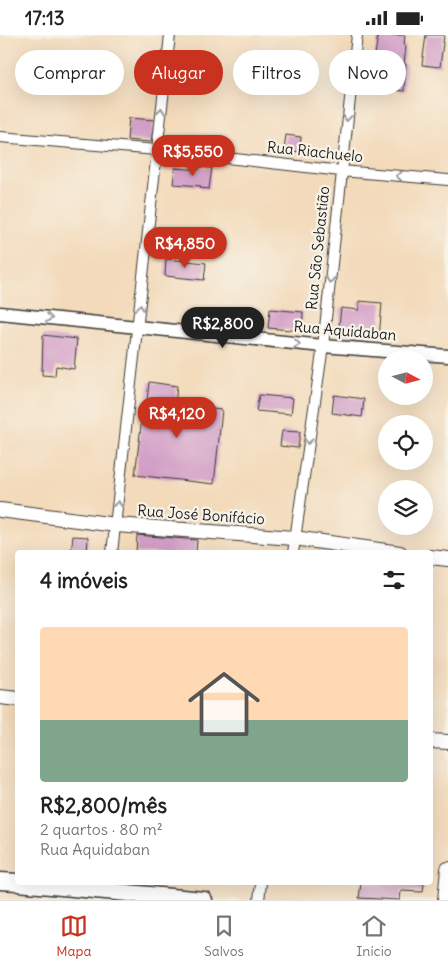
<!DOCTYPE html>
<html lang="pt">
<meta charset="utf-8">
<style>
:root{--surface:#fff;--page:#f6f6f6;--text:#222;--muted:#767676;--line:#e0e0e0;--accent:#c8321e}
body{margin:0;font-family:Delius,sans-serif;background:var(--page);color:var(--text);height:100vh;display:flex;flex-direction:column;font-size:19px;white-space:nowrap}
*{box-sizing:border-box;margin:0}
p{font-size:16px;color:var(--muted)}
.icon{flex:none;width:28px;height:28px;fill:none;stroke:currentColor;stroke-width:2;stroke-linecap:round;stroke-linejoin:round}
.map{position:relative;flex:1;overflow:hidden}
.panel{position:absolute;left:15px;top:515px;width:418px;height:335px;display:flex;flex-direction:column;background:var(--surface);border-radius:5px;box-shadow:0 5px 20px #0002}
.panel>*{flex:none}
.top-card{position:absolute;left:15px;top:15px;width:419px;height:45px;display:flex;gap:10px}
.needle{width:32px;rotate:97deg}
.controls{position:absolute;left:378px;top:315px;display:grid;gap:10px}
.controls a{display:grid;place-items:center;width:55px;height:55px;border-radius:50%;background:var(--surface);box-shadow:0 5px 20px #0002;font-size:25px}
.price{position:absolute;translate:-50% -42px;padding:0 11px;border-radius:18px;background:var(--accent);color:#fff;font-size:16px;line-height:32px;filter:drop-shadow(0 1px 2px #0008)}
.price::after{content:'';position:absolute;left:50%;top:30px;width:15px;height:11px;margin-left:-8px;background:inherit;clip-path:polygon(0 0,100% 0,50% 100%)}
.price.active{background:#222;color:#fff}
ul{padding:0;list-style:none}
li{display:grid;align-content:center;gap:10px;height:265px;padding:0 25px}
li+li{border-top:1px solid var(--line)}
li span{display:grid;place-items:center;height:155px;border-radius:5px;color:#555}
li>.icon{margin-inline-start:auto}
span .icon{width:90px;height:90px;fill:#fffc;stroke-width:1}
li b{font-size:21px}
h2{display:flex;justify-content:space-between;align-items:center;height:60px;padding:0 25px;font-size:21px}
.tag{padding:0 18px;border-radius:22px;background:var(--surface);box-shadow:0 5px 20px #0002;font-size:18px;line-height:45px}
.tag.active{background:var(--accent);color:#fff}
.status{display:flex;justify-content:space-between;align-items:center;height:35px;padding:0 25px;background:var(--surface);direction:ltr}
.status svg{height:14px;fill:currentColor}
.dock{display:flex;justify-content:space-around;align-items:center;height:70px;border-top:1px solid var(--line);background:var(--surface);font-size:14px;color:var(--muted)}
.dock a{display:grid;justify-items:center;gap:2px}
.dock .active{color:var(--accent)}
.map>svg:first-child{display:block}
</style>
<div class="status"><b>17:13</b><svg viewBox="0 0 49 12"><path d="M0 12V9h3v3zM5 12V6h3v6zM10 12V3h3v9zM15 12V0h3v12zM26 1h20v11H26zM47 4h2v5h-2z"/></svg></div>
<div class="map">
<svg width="448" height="865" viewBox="0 0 448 865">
<rect width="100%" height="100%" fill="#f7f3e8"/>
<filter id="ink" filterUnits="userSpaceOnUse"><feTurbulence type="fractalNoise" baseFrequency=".02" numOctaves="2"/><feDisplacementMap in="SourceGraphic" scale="10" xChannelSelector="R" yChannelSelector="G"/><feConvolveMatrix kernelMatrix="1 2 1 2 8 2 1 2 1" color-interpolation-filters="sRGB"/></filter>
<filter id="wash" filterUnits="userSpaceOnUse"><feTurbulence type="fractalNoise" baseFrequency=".0096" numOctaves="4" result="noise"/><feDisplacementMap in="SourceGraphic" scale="20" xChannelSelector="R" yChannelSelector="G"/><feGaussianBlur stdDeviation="1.12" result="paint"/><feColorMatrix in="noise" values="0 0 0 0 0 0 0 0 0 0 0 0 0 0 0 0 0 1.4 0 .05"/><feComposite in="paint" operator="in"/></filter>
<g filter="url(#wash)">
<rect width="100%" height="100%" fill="#f3daba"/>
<g id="blocks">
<!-- building -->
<path fill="#d29ec6" d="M378 0H405L404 10 406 11 404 29H406L404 56 360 52 362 25 374 26Z
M426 0H444L440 32 422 30Z
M129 83 154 85 151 107 127 105Z
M286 100 301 102 300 117 284 115Z
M199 132 212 133 209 154 200 153 201 151 173 149 175 133 199 135Z
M166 224 206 228 204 245 165 241Z
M359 266 382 268 379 303 338 299 341 273 359 275Z
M270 274 303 277 302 296 268 293Z
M43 300 77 304 74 334 56 331 55 341 42 340Z
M149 347 177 351 175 370 222 375 214 449 135 440 144 366H147Z
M259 360 293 363 291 379 256 376Z
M334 360 364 364 362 382 332 378Z
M282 396 300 397 298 413 280 411Z
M137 500 197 505 196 518H136Z
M73 501 88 502 87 518H71Z
M361 848H424L423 857 401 856 400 865 359 863Z"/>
</g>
</g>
<g filter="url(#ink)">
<use href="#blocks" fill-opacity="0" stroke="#3c3834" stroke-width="1"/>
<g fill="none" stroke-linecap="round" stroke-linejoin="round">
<defs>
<path id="minor" d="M0 102 157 115 341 136 448 145
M112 518 170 0
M293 518 323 311 357 0
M259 865 261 848"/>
<path id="tertiary" d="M0 278 323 311 448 321"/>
<path id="secondary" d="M0 475 116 490 294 503 400 518
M430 522 448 524
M0 662 18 664
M430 706 448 707
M445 865 448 834"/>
<path id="primary" d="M0 846 18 847
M18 848 204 865"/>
</defs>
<!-- minor casing -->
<use href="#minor" stroke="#3c3834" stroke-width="12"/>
<!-- tertiary casing -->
<use href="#tertiary" stroke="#3c3834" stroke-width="15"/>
<!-- secondary casing -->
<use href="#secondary" stroke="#3c3834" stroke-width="16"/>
<!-- primary casing -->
<use href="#primary" stroke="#3c3834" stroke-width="19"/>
<!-- minor -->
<use href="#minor" stroke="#fff" stroke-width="10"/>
<!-- tertiary -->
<use href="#tertiary" stroke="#fff" stroke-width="12"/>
<!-- secondary -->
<use href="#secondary" stroke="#fff" stroke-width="14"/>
<!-- primary -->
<use href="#primary" stroke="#fff" stroke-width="16"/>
</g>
<!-- one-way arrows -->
<defs><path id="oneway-chevron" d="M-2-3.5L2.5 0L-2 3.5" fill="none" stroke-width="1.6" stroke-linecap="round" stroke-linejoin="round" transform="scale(1.25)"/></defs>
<g stroke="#999">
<use href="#oneway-chevron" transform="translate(161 76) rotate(-83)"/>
<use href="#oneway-chevron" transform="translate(347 83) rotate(96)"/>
<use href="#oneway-chevron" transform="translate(399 141) rotate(-175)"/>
<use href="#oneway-chevron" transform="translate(330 245) rotate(96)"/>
<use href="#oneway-chevron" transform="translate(140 273) rotate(-84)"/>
<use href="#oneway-chevron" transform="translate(49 283) rotate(6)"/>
<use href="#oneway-chevron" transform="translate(297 309) rotate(6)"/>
<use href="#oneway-chevron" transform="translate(308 406) rotate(99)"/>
<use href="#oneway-chevron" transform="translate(118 469) rotate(-84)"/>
</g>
</g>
<g text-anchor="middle" stroke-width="4.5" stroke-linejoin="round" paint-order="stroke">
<!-- street labels -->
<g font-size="15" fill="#1c1c1c" stroke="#f7f3e8">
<text transform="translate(315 117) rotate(6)" y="5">Rua Riachuelo</text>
<text transform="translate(318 213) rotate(-84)" y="5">Rua São Sebastião</text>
<text transform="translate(345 296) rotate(5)" y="5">Rua Aquidaban</text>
<text transform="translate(201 480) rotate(4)" y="5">Rua José Bonifácio</text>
</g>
</g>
</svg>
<div class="controls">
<a><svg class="needle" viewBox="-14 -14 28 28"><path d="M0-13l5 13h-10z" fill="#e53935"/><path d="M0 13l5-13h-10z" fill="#767676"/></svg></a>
<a><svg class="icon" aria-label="locate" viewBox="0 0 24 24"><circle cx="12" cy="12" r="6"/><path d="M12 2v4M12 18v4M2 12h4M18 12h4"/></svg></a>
<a><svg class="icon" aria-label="layers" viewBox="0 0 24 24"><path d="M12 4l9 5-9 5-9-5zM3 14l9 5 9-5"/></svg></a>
</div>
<b class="price" style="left:193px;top:142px">R$5,550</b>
<b class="price" style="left:185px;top:234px">R$4,850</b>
<b class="price active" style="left:223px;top:314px">R$2,800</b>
<b class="price" style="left:177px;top:404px">R$4,120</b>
<div class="top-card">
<a class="tag">Comprar</a>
<a class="tag active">Alugar</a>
<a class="tag">Filtros</a>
<a class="tag">Novo</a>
</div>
<section class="panel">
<h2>4 imóveis<svg class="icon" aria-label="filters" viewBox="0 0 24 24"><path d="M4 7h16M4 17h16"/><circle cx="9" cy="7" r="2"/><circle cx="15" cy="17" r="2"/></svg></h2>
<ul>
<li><span style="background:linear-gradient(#ffd9b3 60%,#7fa58c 0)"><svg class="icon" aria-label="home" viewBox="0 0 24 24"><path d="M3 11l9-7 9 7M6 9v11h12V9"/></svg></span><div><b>R$2,800/mês</b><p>2 quartos · 80 m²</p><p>Rua Aquidaban</p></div></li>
</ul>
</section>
</div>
<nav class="dock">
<a class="active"><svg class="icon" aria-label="map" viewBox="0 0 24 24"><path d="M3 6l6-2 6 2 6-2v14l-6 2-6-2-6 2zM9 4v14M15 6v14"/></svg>Mapa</a>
<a><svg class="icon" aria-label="saved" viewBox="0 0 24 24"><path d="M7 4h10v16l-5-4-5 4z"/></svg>Salvos</a>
<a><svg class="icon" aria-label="home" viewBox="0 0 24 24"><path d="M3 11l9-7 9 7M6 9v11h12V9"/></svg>Início</a>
</nav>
